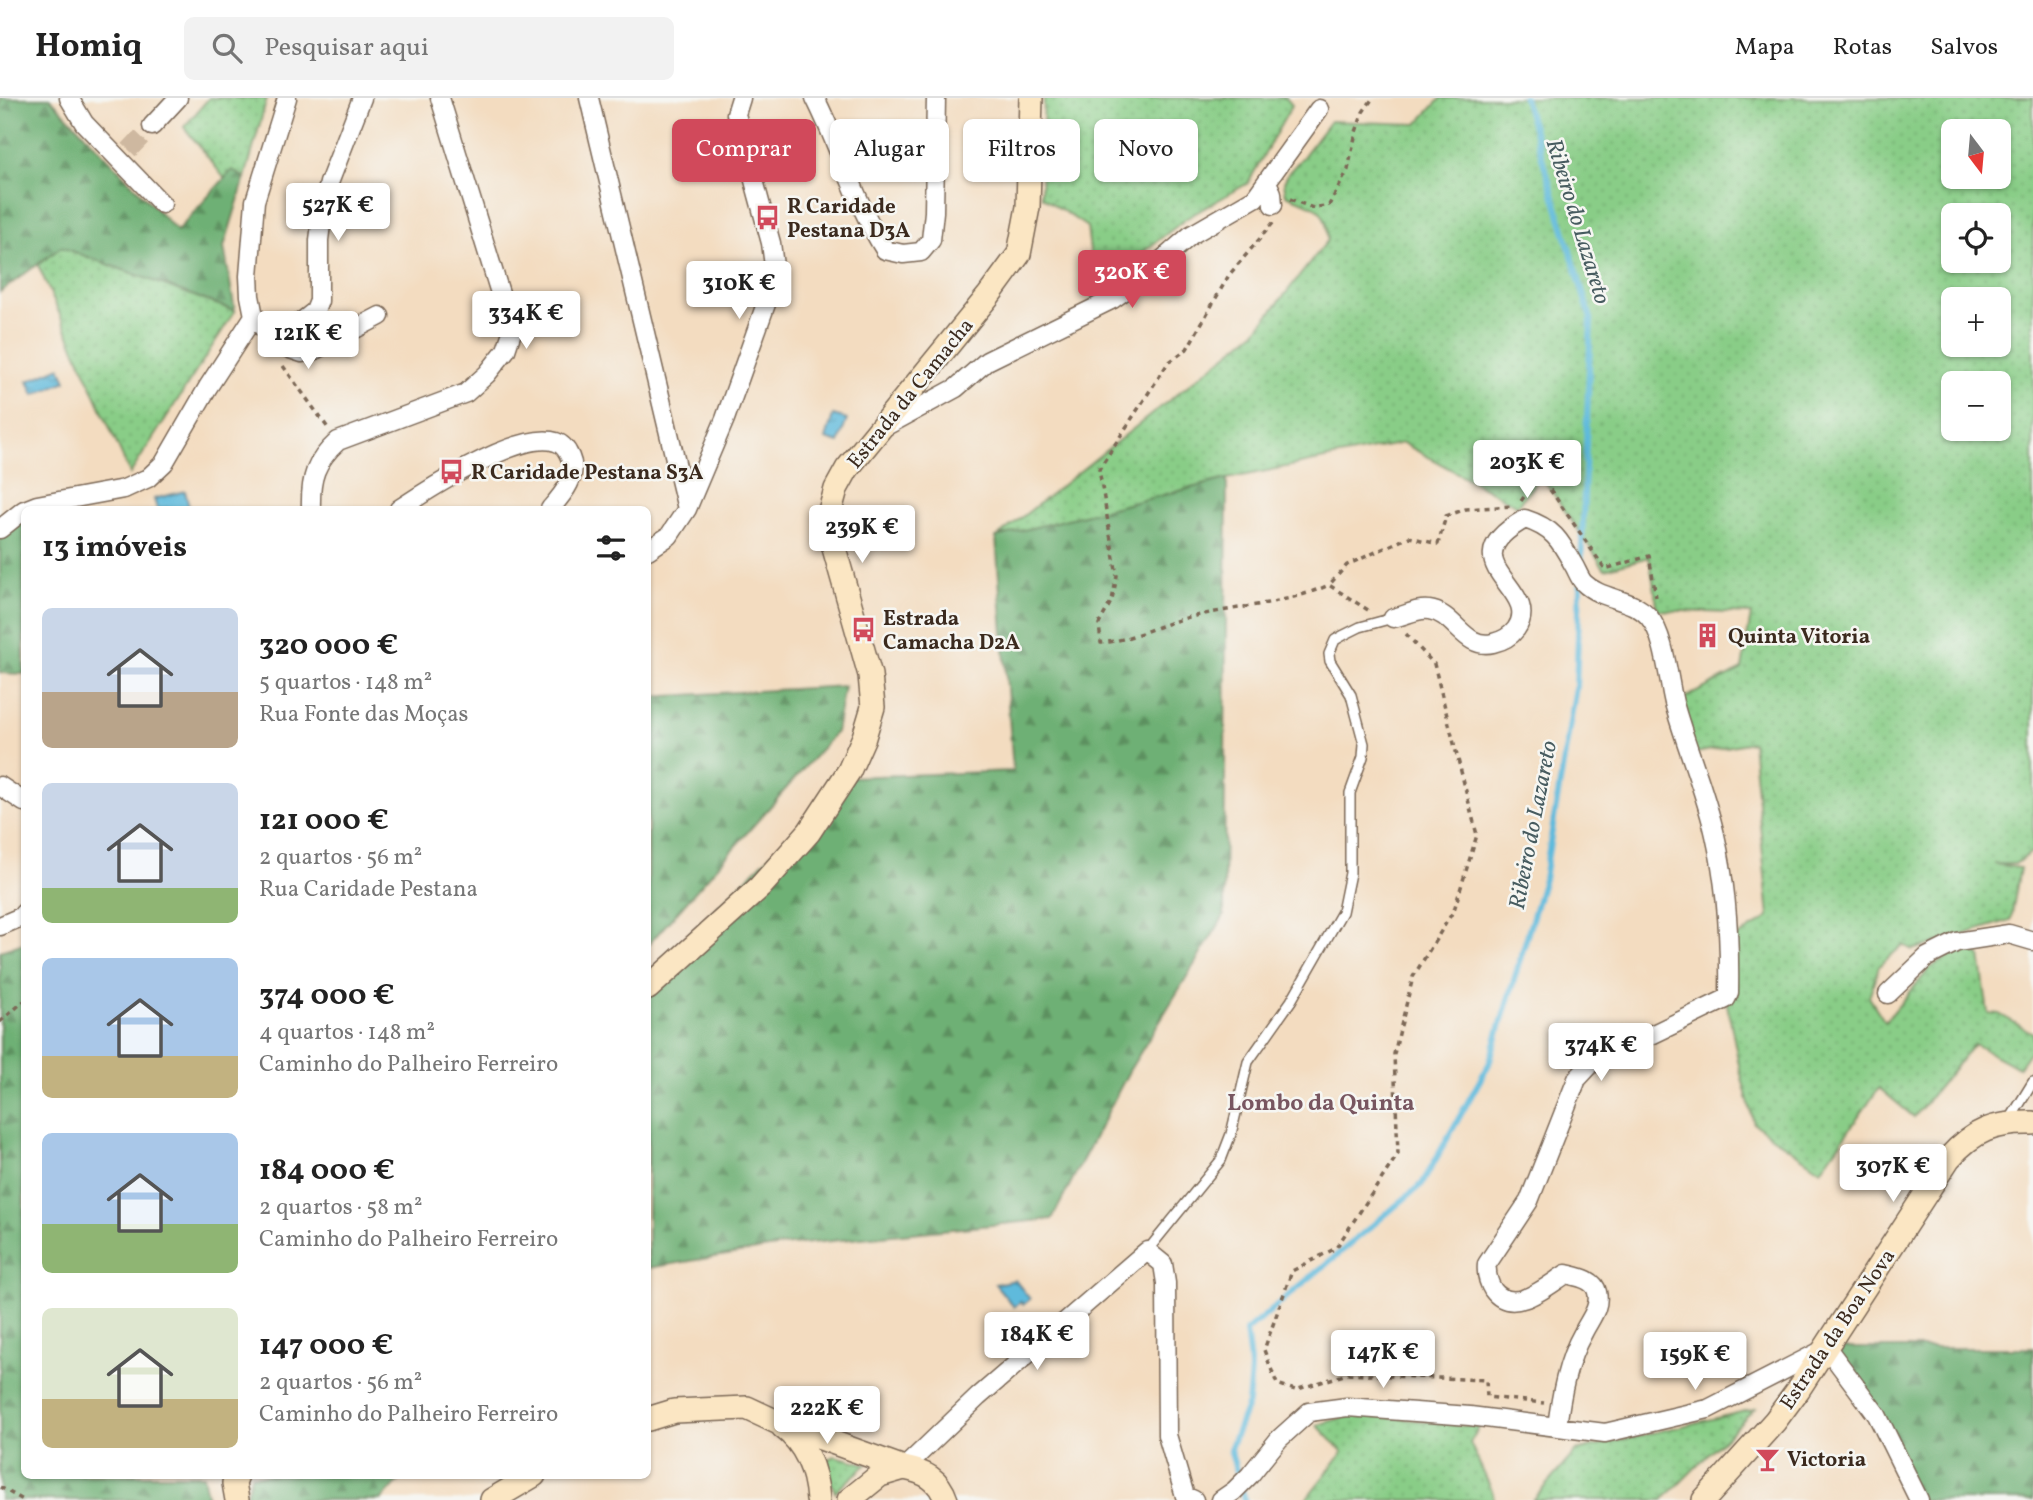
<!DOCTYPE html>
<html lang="pt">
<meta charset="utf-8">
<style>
:root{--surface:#fff;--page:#f2f2f2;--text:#222;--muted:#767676;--line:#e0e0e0;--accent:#d1495b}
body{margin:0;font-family:Vollkorn,serif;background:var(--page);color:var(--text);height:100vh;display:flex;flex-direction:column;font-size:26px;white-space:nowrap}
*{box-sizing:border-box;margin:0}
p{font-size:23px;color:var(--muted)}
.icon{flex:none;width:38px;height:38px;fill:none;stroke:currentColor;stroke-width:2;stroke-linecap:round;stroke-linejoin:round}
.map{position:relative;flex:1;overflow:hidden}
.panel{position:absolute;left:21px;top:408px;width:630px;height:973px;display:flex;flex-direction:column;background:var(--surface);border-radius:10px;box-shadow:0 2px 5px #0004}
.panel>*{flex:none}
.guide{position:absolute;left:672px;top:21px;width:665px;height:63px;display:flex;gap:14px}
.needle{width:46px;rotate:164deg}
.buttons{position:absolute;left:1941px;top:21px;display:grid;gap:14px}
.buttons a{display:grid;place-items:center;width:70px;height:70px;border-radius:10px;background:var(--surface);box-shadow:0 2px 5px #0004;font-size:35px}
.price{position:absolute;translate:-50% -60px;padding:0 16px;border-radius:7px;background:#fff;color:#222;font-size:23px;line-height:46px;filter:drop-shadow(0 2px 4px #0008)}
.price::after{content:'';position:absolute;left:50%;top:42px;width:21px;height:16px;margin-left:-10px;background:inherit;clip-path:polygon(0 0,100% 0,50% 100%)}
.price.on{background:var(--accent);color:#fff}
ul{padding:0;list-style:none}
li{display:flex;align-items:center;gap:21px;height:175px;padding:0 21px}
li span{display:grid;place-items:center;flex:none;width:196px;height:140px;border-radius:10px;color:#555}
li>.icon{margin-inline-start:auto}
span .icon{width:84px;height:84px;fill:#fffc;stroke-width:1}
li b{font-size:30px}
h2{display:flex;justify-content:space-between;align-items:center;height:84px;padding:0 21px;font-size:30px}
.pill{padding:0 24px;border-radius:10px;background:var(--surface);box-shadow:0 2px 5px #0004;font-size:24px;line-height:63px}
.pill.on{background:var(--accent);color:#fff}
header{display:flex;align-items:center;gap:42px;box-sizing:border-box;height:98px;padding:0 35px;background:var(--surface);border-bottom:2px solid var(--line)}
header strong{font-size:33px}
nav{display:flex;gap:38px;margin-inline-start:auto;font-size:24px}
.search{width:490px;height:63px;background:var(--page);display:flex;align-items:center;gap:18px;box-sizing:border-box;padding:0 24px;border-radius:10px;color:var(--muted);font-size:26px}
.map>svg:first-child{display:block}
</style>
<header>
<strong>Homiq</strong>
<div class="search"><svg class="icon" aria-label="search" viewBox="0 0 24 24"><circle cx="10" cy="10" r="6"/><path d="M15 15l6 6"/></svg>Pesquisar aqui</div>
<nav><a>Mapa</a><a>Rotas</a><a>Salvos</a></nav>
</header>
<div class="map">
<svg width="2033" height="1402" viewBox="0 0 2033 1402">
<defs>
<pattern id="grass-dots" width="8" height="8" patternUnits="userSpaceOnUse" patternTransform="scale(1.75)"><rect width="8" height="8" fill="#89cd87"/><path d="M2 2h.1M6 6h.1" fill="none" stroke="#77b074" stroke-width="1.8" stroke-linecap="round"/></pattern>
<pattern id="forest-firs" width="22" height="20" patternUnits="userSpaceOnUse" patternTransform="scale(1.75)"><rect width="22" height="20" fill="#6eb074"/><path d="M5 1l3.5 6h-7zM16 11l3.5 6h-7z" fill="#5c8f5f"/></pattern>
<pattern id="water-ripples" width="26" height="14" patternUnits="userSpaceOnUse" patternTransform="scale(1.75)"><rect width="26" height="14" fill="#5ebadc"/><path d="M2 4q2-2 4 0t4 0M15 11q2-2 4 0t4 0" fill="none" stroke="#4f97b2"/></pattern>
</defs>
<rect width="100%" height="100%" fill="#f6f6f2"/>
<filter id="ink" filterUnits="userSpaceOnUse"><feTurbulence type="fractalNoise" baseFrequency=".0143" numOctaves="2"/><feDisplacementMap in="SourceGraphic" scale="14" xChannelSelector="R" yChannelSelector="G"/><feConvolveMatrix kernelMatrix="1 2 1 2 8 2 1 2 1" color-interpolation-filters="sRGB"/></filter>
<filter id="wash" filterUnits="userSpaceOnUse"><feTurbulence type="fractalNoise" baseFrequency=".00686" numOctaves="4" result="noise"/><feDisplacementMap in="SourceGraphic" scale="28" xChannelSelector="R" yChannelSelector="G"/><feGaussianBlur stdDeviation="1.57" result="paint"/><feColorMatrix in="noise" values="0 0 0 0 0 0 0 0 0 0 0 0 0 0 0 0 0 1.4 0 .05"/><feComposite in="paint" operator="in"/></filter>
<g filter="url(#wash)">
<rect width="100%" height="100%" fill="#f3dcc0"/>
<!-- grass -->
<path fill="url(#grass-dots)" stroke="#627c52" stroke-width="2" fill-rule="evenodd" d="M209 0H267L245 80 232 73 225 81 184 29Z
M1044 0H1286L1292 7 1248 85 1187 120 1095 191 1087 129 1041 98Z
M1441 0H2033V753L2015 766H1994L2020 770 2011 822 1913 852 1903 847 1879 868 1869 899 1885 924 1930 870 1965 849 1980 857 1988 915 1999 916 2033 935V949L2018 970 1974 946 1914 1019 1879 990 1821 1072 1754 1026 1740 972 1726 901 1730 844 1769 819 1752 644 1690 656 1675 605 1742 571 1751 516 1658 512 1649 459 1605 471 1541 378 1517 408 1403 345 1227 381 997 439 1255 234 1328 142C1327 107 1314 109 1286 97L1284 84 1289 74 1302 60 1330 23 1417 26ZM1953 33H1998V79H1953ZM1953 117H1998V163H1953ZM1953 201H1998V247H1953ZM1953 285H1998V331H1953Z
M61 149 235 213 130 376 38 167Z
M1754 1311 1663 1402H1533L1576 1353Z
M1355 1316 1479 1329 1470 1345 1493 1395 1494 1402H1305L1343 1354 1317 1327Z
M835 1358 867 1366 835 1394 825 1367 827 1362Z"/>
<!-- forest -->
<path fill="url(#forest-firs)" stroke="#546d49" stroke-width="2" d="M0 0H50L177 133 232 72 245 80 224 149 235 213 61 149 0 194Z
M1227 381 1224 818 1129 973 1052 1121 781 1148 648 1170V878L849 679 1013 673 996 439Z
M24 422V576L0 575V438Z
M844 588 836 634 648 847V599Z
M24 845V1377H203L208 1402H0V853Z
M1827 1250H2033V1402H1919Z
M251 1377H405L381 1402H249L246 1396Z"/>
<!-- water -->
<path fill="url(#water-ripples)" stroke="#4c727d" stroke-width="2" d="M60 269 66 283 34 297 28 283Z
M833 317 847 321 839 345 826 341Z
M185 393 189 409 178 411H157L154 401Z
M1015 1182 1030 1201 1023 1207 1021 1204 1014 1209 995 1186Z"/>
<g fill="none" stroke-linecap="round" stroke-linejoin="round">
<!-- stream -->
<path stroke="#5ebadc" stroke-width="6" d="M1524 0 1591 221 1581 470
M1245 1402 1230 1351 1248 1305 1251 1272 1246 1233 1422 1086 1489 966 1544 781 1576 589 1580 488"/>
</g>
</g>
<g filter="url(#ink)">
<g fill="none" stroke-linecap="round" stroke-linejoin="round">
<!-- street-tunnel -->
<path stroke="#ceb8a0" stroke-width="18" stroke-dasharray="18 9" stroke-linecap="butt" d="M129 52 152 28"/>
<defs>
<path id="lane" d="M2009 1023 2033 984
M1147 1153 1221 1062 1231 1036 1248 964 1291 903 1342 814 1350 775V695L1363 659 1364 646 1351 597 1330 563 1329 556 1335 542 1344 537 1360 529 1393 520"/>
<path id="street" d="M69 0 84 25 162 106
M287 0 255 103 249 178 250 198 254 218 268 236 290 251 302 255 313 253 380 218
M589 0 687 411
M815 0C840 49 855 105 885 152L903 156 921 154 931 142 934 114 936 0
M152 28 178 0
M1267 84 1272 95 1273 107
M268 236 301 224 315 213 319 203V142L323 111 329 85 362 0
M884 329 956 290 987 263 1113 201 1134 186 1191 137 1255 100 1319 11
M27 411 37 407 124 391 148 380 164 365 208 289 254 218
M311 411C310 380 315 364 338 343L466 295 487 276 506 252 512 234 440 0
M399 411C429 391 520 332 556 344 563 346 567 352 570 359 579 379 562 397 550 411
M0 431 24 412
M648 452 669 438 687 411 725 321 772 189 774 168 771 145 736 16 741 0
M1393 520C1405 518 1417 510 1429 512 1455 515 1464 552 1493 545 1502 543 1510 539 1516 531 1545 490 1444 466 1525 421 1553 430 1560 442 1573 466 1577 472 1579 480 1584 485 1601 502 1633 500 1649 519 1665 538 1668 580 1674 605 1686 649 1705 692 1715 737 1727 789 1730 842 1729 895L1726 901 1591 966 1577 981 1529 1103 1487 1166C1486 1176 1488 1184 1493 1192 1513 1219 1548 1187 1566 1176 1578 1179 1594 1181 1597 1194 1601 1210 1589 1222 1583 1235 1567 1263 1561 1297 1557 1329
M0 688 24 704
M0 828 21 819 24 815
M1888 896 1927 859 1957 844 2009 836 2033 843
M904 1370 978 1299 1147 1153 1163 1166 1166 1185 1167 1337 1185 1398 1194 1402
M1221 1402 1234 1393 1250 1377 1279 1341 1309 1314 1347 1309 1470 1318 1605 1335 1708 1311 1827 1250 1877 1317 1919 1402"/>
<path id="secondary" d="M648 890 760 789 809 734 849 673 864 639 873 609 870 577 834 450 830 413 836 391 847 371 989 197 1019 156 1028 109 1031 0
M648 1321 674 1313 747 1310 779 1325 904 1370C925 1374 939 1381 946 1402
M783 1329C807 1347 816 1373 818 1402
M237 1402 234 1385 237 1377
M492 1402 534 1377
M849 1402 880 1377 904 1370
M1704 1402 1775 1323 1798 1292 1949 1060C1974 1032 1995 1024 2033 1025"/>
</defs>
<!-- lane casing -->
<use href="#lane" stroke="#7b6857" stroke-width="12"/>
<!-- street casing -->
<use href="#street" stroke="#7b6857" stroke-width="21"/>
<!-- secondary casing -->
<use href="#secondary" stroke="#7b6857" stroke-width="26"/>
<!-- path -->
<path stroke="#7b6857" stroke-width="3.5" stroke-dasharray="5 5" stroke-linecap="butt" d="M1290 101 1313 110 1329 107 1348 72 1356 34 1363 14 1373 0
M1273 125 1229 177 1187 251 1168 265 1099 371 1117 478 1112 502 1099 526 1101 545C1133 542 1163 524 1195 518 1241 508 1285 506 1329 487
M283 268 328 330
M1521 403 1540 377 1605 471 1649 458 1656 499
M1368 512 1329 487 1347 467 1409 439 1438 446 1446 418 1466 411 1512 408
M1406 536 1434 566 1477 737 1454 812 1413 879 1394 956 1398 1056 1336 1150 1292 1173 1264 1252 1277 1286 1295 1292 1347 1276 1486 1282 1487 1299 1544 1305
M0 924 24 903
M0 1389 23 1402"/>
<!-- lane -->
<use href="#lane" stroke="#fff" stroke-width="9"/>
<!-- street -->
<use href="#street" stroke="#fff" stroke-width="18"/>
<!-- secondary -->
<use href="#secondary" stroke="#fbe6c3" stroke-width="23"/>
</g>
</g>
<!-- icons -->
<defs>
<symbol id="bus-bare" viewBox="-9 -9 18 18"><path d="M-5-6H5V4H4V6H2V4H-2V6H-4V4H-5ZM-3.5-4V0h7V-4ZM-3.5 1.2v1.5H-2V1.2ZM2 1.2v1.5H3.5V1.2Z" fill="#d1495b" stroke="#f6f6f2" stroke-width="2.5" paint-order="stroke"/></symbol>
<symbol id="building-bare" viewBox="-9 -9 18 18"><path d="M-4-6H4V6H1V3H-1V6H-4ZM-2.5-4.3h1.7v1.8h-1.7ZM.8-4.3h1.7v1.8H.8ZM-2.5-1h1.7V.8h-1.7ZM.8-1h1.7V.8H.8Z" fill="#d1495b" stroke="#f6f6f2" stroke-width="2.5" paint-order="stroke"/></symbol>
<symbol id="bar-bare" viewBox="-9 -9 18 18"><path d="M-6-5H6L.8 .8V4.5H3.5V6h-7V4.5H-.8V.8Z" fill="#d1495b" stroke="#f6f6f2" stroke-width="2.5" paint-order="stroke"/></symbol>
</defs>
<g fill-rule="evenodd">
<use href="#bus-bare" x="750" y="102" width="35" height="35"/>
<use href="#bus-bare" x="434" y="356" width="35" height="35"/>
<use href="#bus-bare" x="846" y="514" width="35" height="35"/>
<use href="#building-bare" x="1690" y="520" width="35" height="35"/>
<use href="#bar-bare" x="1750" y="1344" width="35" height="35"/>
</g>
<g text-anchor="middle" stroke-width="5" stroke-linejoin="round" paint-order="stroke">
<!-- poi labels -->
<g font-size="21" font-weight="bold" fill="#3b2a1e" stroke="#f6f6f2" text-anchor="start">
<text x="787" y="115">R Caridade<tspan x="787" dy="24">Pestana D3A</tspan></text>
<text x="471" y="381">R Caridade Pestana S3A</text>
<text x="883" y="527">Estrada<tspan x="883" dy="24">Camacha D2A</tspan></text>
<text x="1728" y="545">Quinta Vitoria</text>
<text x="1787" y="1368">Victoria</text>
</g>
<!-- street labels -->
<g font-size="21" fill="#3b2a1e" stroke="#f6f6f2">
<text transform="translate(910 295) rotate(-51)" y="7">Estrada da Camacha</text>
<text transform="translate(1837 1231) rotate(-56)" y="7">Estrada da Boa Nova</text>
</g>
<!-- water labels -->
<g font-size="23" font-style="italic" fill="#475c60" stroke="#f6f6f2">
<text transform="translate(1579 123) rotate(73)" y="8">Ribeiro do Lazareto</text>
<text transform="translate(1532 727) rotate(-79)" y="8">Ribeiro do Lazareto</text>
</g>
<!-- neighbourhood labels -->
<g font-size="23" font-weight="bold" fill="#785660" stroke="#f6f6f2">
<text x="1321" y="1012">Lombo da Quinta</text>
</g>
</g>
</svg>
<div class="buttons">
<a><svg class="needle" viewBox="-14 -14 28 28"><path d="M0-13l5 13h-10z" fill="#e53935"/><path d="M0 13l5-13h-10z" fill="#767676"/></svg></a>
<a><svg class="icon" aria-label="locate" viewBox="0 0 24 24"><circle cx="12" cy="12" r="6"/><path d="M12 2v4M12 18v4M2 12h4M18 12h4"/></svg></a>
<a>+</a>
<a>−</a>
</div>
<b class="price" style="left:338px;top:145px">527K €</b>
<b class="price on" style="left:1132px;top:212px">320K €</b>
<b class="price" style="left:739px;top:223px">310K €</b>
<b class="price" style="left:526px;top:253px">334K €</b>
<b class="price" style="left:308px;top:273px">121K €</b>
<b class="price" style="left:1527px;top:402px">203K €</b>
<b class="price" style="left:862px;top:467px">239K €</b>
<b class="price" style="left:1601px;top:985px">374K €</b>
<b class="price" style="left:1893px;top:1106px">307K €</b>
<b class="price" style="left:1037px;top:1274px">184K €</b>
<b class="price" style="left:1383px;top:1292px">147K €</b>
<b class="price" style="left:1695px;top:1294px">159K €</b>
<b class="price" style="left:827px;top:1348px">222K €</b>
<div class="guide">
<a class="pill on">Comprar</a>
<a class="pill">Alugar</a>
<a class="pill">Filtros</a>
<a class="pill">Novo</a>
</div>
<section class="panel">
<h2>13 imóveis<svg class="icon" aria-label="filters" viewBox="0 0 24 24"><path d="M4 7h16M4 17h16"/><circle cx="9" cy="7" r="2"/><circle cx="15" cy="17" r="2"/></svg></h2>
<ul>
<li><span style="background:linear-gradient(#c9d6e8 60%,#b9a48a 0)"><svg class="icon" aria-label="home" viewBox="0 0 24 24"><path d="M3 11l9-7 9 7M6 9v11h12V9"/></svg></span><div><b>320 000 €</b><p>5 quartos · 148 m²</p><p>Rua Fonte das Moças</p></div></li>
<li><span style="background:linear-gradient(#c9d6e8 75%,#8fb573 0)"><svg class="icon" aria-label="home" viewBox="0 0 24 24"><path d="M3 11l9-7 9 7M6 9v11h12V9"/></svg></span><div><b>121 000 €</b><p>2 quartos · 56 m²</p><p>Rua Caridade Pestana</p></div></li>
<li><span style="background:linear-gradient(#a9c7e8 70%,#c2b280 0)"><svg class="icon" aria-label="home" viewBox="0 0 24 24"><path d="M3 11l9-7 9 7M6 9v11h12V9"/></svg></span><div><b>374 000 €</b><p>4 quartos · 148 m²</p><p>Caminho do Palheiro Ferreiro</p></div></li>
<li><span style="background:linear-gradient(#a9c7e8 65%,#8fb573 0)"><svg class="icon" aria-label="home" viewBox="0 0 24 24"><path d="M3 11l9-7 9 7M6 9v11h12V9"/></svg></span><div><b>184 000 €</b><p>2 quartos · 58 m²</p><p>Caminho do Palheiro Ferreiro</p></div></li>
<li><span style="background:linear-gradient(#dfe7d0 65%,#c2b280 0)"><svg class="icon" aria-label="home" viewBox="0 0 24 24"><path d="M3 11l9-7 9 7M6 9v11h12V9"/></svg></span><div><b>147 000 €</b><p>2 quartos · 56 m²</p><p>Caminho do Palheiro Ferreiro</p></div></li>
</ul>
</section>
</div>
